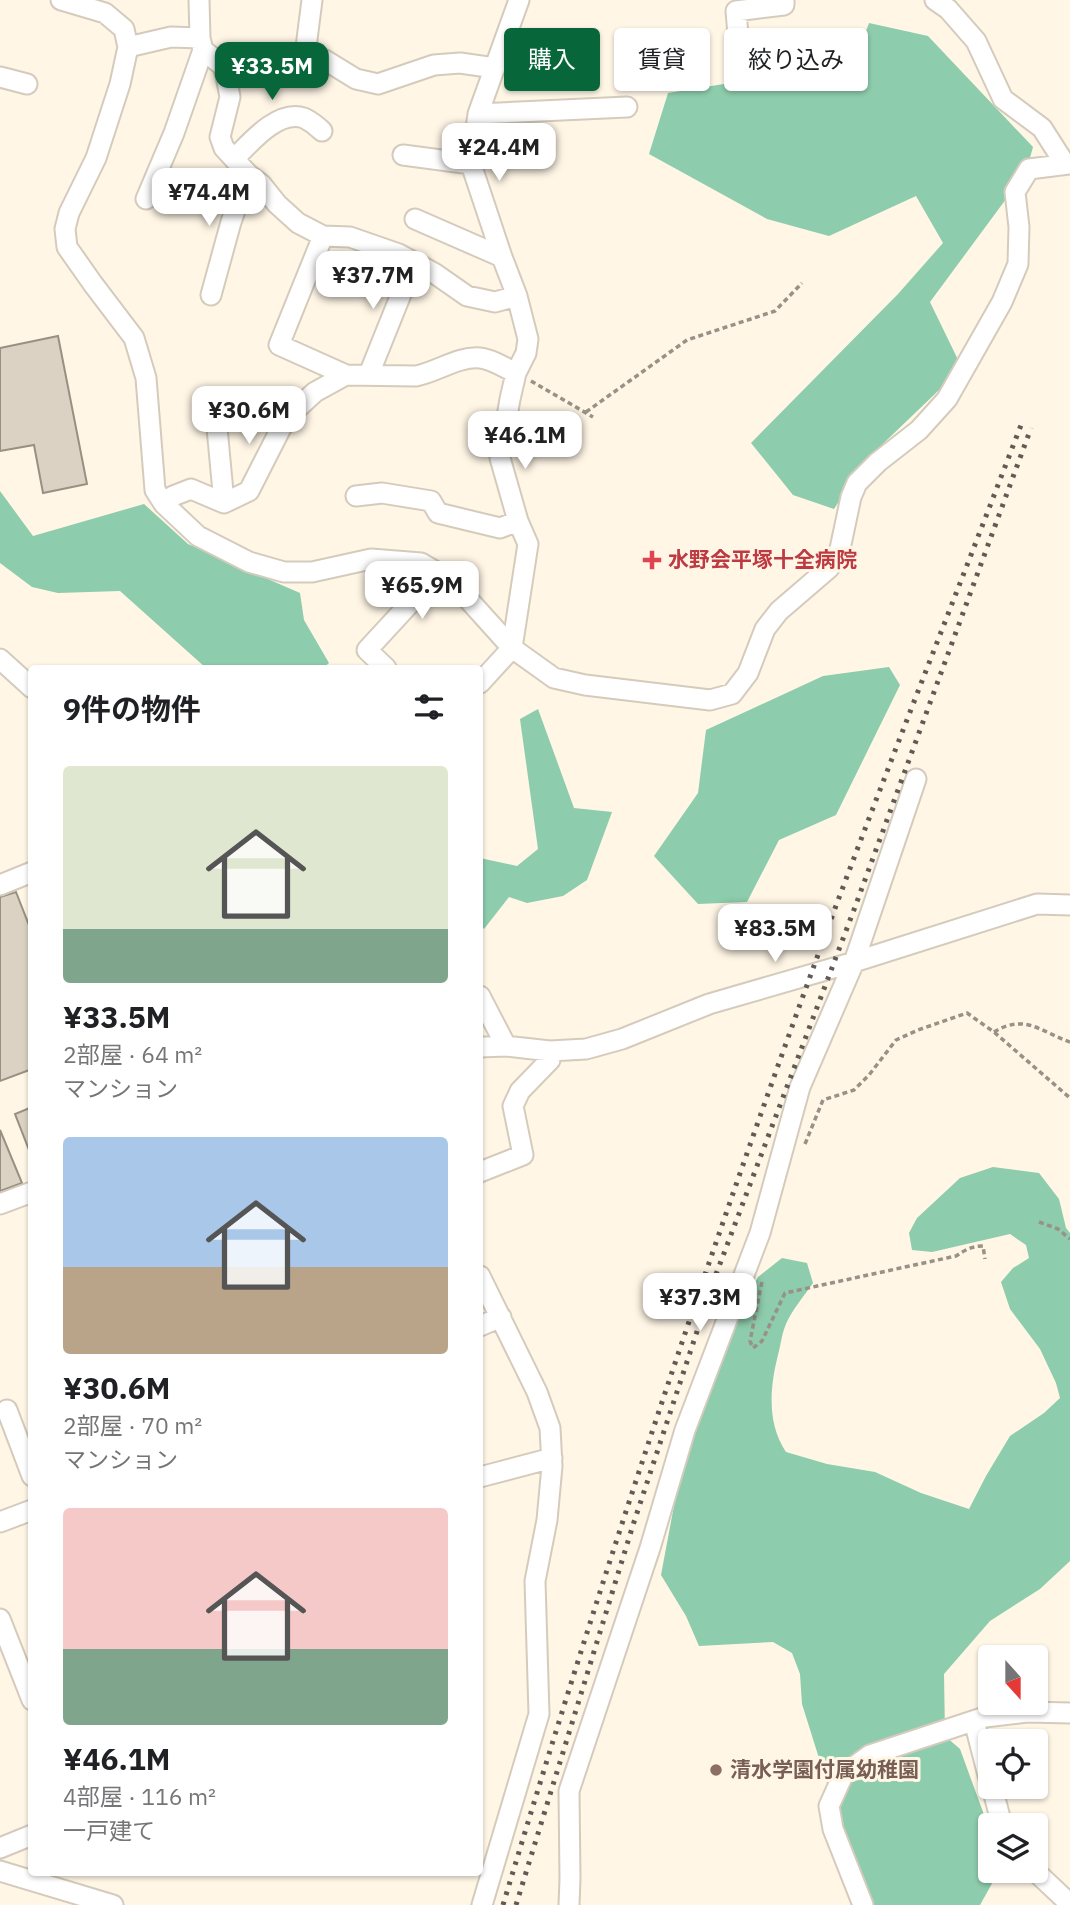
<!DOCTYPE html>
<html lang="ja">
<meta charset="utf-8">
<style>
:root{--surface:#fff;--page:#f6f6f6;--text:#202124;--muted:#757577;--accent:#07673a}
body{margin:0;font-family:"IBM Plex Sans","Noto Sans JP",sans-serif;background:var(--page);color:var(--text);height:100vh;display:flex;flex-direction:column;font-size:26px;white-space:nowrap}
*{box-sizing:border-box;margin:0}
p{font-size:23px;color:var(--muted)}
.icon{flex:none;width:38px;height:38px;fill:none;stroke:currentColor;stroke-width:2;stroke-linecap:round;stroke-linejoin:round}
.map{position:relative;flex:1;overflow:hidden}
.side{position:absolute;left:28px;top:665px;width:455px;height:1211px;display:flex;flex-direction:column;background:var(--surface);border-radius:7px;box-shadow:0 2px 5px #0004}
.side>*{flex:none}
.hud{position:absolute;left:504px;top:28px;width:460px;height:63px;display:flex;gap:14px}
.needle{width:46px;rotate:159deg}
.buttons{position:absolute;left:978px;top:1645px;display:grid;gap:14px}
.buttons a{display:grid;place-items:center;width:70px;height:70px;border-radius:7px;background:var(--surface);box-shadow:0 2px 5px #0004;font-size:35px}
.price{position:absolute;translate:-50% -60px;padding:0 16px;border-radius:14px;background:#fff;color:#222;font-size:23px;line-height:46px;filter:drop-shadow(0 2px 4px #0008)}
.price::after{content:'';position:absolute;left:50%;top:42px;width:21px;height:16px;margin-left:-10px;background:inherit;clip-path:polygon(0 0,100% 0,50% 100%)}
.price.selected{background:var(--accent);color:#fff}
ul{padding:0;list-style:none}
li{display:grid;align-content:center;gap:14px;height:371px;padding:0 35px}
li span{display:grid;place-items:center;height:217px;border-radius:7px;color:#555}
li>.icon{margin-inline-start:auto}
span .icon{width:126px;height:126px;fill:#fffc;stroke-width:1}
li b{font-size:30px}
h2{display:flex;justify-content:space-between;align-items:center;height:84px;padding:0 35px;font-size:30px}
.tag{padding:0 24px;border-radius:7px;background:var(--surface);box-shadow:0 2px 5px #0004;font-size:24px;line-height:63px}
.tag.selected{background:var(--accent);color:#fff}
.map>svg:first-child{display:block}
</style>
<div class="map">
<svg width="1070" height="1905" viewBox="0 0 1070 1905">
<rect width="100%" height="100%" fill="#fff6e6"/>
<!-- forest -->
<path fill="#8dccac" d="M869 23 928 36 1033 147 1026 172 930 302 962 368 865 461 834 509 793 495 751 443 898 294 943 243 916 196 829 236 767 219 649 154 668 93 854 63Z
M0 491 33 536 144 504 188 544 300 593 304 620 329 663 323 668H206L120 591 58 593 32 587 0 563Z
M889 667 900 685 836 815 779 840 747 902 698 904 654 856 698 793 706 730 823 676Z
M538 709 574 808 612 812 587 880 563 896 527 903 509 897 484 929 480 925V858L517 866 538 849 520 719Z
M993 1167 1039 1173 1059 1199 1066 1228 1070 1233V1561L1040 1589 990 1621 944 1674 945 1736 960 1749 990 1831V1871H999L980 1905H869L840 1825 802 1704 800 1674 792 1653 773 1642 699 1646 686 1616 661 1575 682 1463 730 1333 758 1277 782 1258 807 1263 813 1283C804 1296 792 1310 786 1324 782 1333 781 1343 779 1351 770 1385 766 1422 786 1452L827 1464 875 1472 921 1493 969 1509 986 1476 1010 1436 1044 1413 1060 1398 1056 1383 1040 1349 1010 1309 1001 1282 1013 1268 1029 1258 1026 1245 1010 1234 932 1252 912 1250 909 1233 917 1218 960 1178Z"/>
<!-- building -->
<path fill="#dbd2c3" stroke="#989082" stroke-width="2" d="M58 336 87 484 43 493 34 445 0 451V348Z
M16 892 32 933V1069L0 1081V897Z
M32 1107V1155H31L15 1114Z
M0 1130 22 1183 0 1191Z"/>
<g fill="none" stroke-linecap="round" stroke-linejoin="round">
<defs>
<path id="minor" d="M61 0 105 13 124 29 128 47 120 84 96 158 69 213 65 229 67 247 93 284 134 338 146 378 155 490 164 504 198 536 249 562 284 572H312L371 559 421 563 438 573 467 598 512 648 554 678 585 685 710 700 732 694 748 673 765 629 779 611 829 568 840 549 851 497 857 483 878 462 919 430 947 399 1002 302 1018 264 1019 227 1015 192 1029 169 1070 164
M199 0 200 38
M935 0 948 9 976 41 1003 99 1042 128 1065 164
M128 47 171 37 200 38 203 50 223 66 226 76 230 97 220 137 224 148 248 174 261 184 277 204 298 223 323 236 350 237 399 254 434 273 467 296 495 302 517 296
M305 55 312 0
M223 66 233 63 305 55 325 60 356 79 378 84 434 65 460 63 495 68
M741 71 736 11 784 5V0
M0 77 27 84
M478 114 627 107
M403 155 471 164
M234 159C250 143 278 109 304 118 310 121 317 126 322 131
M146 199 174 133 203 50
M415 219 502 257
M323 236 279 345 346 375 416 376C437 372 458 356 480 358 492 359 505 368 516 373
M211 295 231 222 248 174
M369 374 414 262
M216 417 224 503
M356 496 382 493 431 501 438 513 500 528 518 521
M164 504 173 496 191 489 224 503 249 491 281 428 291 414 315 392 346 375
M0 659 32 688
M386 668 367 650 438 573
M480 683 512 648 528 544 518 521 500 458 510 399 516 373 526 353 528 339 517 296 502 257 471 164 478 114 519 0
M0 885 32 872
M480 996 506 1046
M480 1047 506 1046 550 1051 586 1049 622 1039 709 1004 854 962 1037 904 1070 905
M480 1172 523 1155 513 1106 520 1091 550 1060V1051
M0 1204 32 1192
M480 1276 537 1392 550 1428 552 1466 547 1520 535 1581 539 1714 482 1905
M480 1326 501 1317
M7 1410 32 1476
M480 1477 552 1458
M0 1522 32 1510
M0 1619 32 1700
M974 1721 990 1783
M992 1787 1002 1825
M0 1848 32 1835
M0 1871 113 1905
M1035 1871 1070 1904
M569 1905 570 1879 569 1791 650 1548 685 1430 760 1233 800 1087 854 962 916 779
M863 1905 833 1829 829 1806 843 1775 870 1755 985 1717 1027 1712 1070 1713"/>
</defs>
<!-- minor casing -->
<use href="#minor" stroke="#d4cbbc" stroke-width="23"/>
<!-- path -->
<path stroke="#979186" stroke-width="3.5" stroke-dasharray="5 3.5" stroke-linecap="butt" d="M531 381 593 417
M586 412 687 340 775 311 802 283
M994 1032C1025 1013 1041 1032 1070 1042
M805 1144 823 1100 854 1090 869 1075 896 1040 918 1030 967 1013 994 1032 1070 1098
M1039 1222 1058 1229 1070 1239
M762 1282 750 1341 753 1348 762 1341 785 1293 956 1256C965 1250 972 1246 983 1246L985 1259"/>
<!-- minor -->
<use href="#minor" stroke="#fff" stroke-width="19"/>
<!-- rail -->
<path stroke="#605b54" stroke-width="5" stroke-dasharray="3.5 7" stroke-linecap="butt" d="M503 1905C604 1568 715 1234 837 903 897 743 960 585 1021 425
M516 1905 633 1525 715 1277 855 907 1031 428"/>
</g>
<!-- markers -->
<path fill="#e0444e" stroke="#fff6e6" stroke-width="2.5" d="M648.5 549.5h7v7h7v7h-7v7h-7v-7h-7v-7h7z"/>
<circle fill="#8d6e63" stroke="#fff6e6" stroke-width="2.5" cx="716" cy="1770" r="7"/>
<g text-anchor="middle" stroke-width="6" stroke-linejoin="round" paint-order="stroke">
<!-- health labels -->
<g font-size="21" font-weight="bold" fill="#be3a42" stroke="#fff6e6" text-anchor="start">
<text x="668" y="567">水野会平塚十全病院</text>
</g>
<!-- education labels -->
<g font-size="21" font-weight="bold" fill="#785e54" stroke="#fff6e6" text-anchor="start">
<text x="730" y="1777">清水学園付属幼稚園</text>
</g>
</g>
</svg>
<div class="buttons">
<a><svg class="needle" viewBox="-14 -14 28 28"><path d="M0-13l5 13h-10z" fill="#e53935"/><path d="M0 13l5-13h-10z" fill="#757577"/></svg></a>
<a><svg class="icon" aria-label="locate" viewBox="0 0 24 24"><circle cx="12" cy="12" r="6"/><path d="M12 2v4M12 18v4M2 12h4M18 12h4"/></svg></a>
<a><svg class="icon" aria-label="layers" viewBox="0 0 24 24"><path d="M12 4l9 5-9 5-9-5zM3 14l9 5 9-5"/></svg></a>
</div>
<b class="price selected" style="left:272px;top:102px">¥33.5M</b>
<b class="price" style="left:499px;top:183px">¥24.4M</b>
<b class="price" style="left:209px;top:228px">¥74.4M</b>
<b class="price" style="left:373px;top:311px">¥37.7M</b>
<b class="price" style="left:249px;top:446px">¥30.6M</b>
<b class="price" style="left:525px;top:471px">¥46.1M</b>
<b class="price" style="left:422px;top:621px">¥65.9M</b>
<b class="price" style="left:775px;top:964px">¥83.5M</b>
<b class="price" style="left:700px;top:1333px">¥37.3M</b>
<div class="hud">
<a class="tag selected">購入</a>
<a class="tag">賃貸</a>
<a class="tag">絞り込み</a>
</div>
<section class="side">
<h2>9件の物件<svg class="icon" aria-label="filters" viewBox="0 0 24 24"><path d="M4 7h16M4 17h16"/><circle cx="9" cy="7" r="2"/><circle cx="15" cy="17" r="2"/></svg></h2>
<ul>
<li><span style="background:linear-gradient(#dfe7d0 75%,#7fa58c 0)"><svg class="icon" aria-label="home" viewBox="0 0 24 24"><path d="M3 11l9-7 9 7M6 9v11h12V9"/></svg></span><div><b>¥33.5M</b><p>2部屋 · 64 m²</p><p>マンション</p></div></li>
<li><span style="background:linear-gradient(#a9c7e8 60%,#b9a48a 0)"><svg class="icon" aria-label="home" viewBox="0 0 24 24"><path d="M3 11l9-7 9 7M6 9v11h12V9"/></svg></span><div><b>¥30.6M</b><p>2部屋 · 70 m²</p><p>マンション</p></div></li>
<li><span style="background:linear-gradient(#f6c9c9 65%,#7fa58c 0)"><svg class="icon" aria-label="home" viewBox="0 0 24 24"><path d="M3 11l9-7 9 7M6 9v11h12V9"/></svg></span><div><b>¥46.1M</b><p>4部屋 · 116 m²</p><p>一戸建て</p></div></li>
</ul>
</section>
</div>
